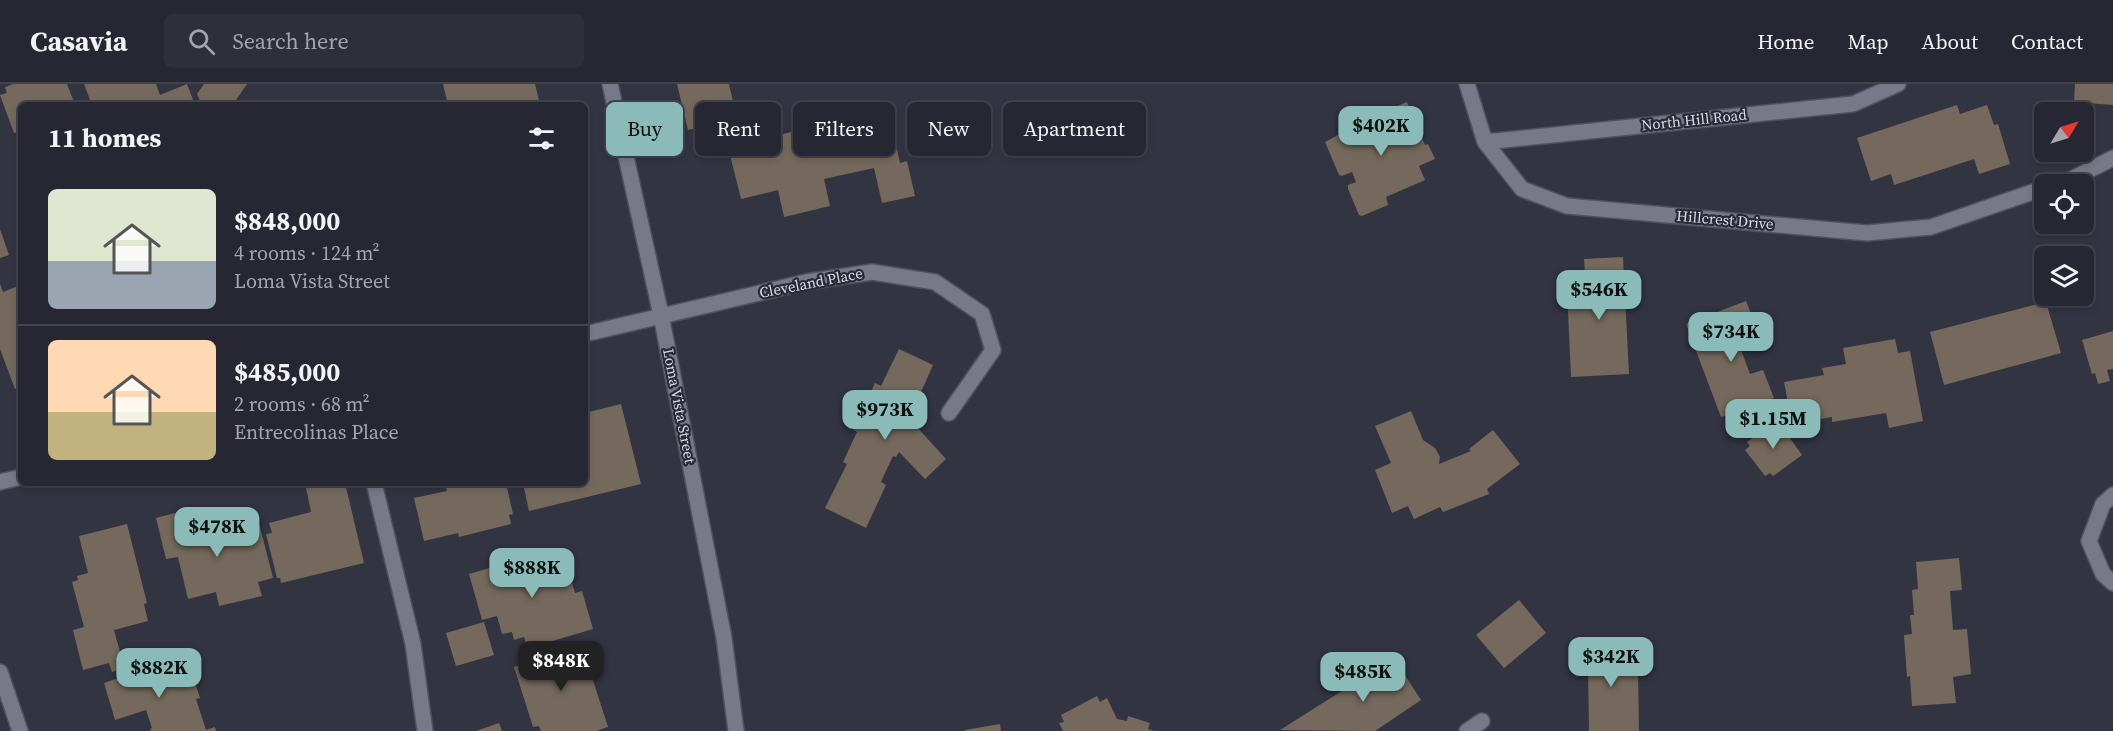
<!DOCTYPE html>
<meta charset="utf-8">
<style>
:root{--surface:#262732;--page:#2e2f3a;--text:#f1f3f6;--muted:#a4a5ac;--line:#42444d;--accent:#8bbbb9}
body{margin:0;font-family:"Source Serif 4",serif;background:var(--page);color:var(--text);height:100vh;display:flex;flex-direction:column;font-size:22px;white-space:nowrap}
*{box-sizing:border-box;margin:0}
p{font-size:20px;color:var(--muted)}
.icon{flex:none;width:33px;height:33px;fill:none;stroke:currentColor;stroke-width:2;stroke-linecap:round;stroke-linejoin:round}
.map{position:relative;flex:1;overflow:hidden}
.drawer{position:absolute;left:18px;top:18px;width:570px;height:384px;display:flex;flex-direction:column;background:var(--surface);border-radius:9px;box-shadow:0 3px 9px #0003,0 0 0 2px var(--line)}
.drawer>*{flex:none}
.top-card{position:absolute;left:606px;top:18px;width:570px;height:54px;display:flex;gap:12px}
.needle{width:39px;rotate:52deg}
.tools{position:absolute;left:2034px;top:18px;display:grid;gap:12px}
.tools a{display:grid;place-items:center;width:60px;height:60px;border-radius:9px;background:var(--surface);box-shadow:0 3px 9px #0003,0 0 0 2px var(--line);font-size:30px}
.price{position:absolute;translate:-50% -51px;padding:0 14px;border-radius:12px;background:var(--accent);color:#111;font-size:20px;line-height:39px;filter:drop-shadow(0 2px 3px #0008)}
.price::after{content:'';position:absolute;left:50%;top:36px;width:18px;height:14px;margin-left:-9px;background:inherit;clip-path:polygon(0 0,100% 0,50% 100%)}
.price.on{background:#222;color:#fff}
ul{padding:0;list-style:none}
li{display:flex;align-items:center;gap:18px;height:150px;padding:0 30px}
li+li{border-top:2px solid var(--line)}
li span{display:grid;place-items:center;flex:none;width:168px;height:120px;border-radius:9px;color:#555}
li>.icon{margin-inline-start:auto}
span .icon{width:72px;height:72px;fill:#fffc;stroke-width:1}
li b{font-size:26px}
h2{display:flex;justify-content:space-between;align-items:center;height:72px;padding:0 30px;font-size:26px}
.pill{padding:0 21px;border-radius:9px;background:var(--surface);box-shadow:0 3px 9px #0003,0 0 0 2px var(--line);font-size:21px;line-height:54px}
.pill.on{background:var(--accent);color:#111}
header{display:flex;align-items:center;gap:36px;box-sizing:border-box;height:84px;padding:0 30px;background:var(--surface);border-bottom:2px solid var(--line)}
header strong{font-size:28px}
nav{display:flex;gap:33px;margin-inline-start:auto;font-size:21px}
.search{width:420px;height:54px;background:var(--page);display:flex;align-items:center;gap:15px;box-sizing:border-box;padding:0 21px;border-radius:9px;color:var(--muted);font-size:22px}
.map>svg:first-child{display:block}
</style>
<header>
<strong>Casavia</strong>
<div class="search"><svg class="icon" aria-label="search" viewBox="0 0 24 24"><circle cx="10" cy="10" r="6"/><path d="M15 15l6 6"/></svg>Search here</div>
<nav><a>Home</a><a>Map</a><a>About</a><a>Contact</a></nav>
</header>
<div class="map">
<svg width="2113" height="647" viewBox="0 0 2113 647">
<rect width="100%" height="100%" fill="#333442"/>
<!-- building -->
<path fill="#74695c" d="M13 0H67L75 21H21V48L14 49 0 11 7 9 5 3Z
M84 0H156L160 11 187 0 195 21H92Z
M204 0H247L234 19 230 17 228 21H202L197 10Z
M443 0H535L540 21H448Z
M677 0H729L737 35 688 46Z
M2075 0H2113V21L2074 18Z
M1407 18 1425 61 1428 60 1435 75 1419 82 1425 96 1386 113 1388 121 1362 132 1359 131 1348 105V101L1356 98 1352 88 1342 92 1339 91 1325 58 1349 45 1348 42Z
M1957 21 1960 30 1987 21 1994 41 1998 40 2010 80 1979 90 1974 75 1894 101 1891 90 1871 97 1857 54Z
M888 25 900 79 907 77 915 112 882 119 874 84 824 95 830 122 784 133 778 106 741 115 728 63Z
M0 145 9 171 0 174Z
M1623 173 1629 290 1571 293 1567 205 1586 204 1584 175Z
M0 200 3 208 21 201V303L15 305 0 265Z
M1746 217 1762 257 1741 266 1750 290 1763 286 1774 314 1762 318 1767 332 1736 343 1731 330 1721 333 1686 240Z
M2046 218 2061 269 1944 301 1930 248Z
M2113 247V285L2107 286 2110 297 2098 300 2095 289 2092 290 2082 256Z
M1895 255 1898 269 1910 267 1923 337 1889 344 1886 329 1832 338V333L1792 340 1784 298 1824 291 1822 284 1846 280 1843 264Z
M899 265 933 281 914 324 910 322 906 331 946 375 925 395 899 368 896 373 893 372 881 398 886 401 866 444 825 424 847 380 843 378 857 348 853 345 875 299 881 302Z
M621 320 641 400 529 427 523 399H585V329Z
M1411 327 1423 356 1435 364 1440 373 1439 380 1471 367 1469 365 1493 346 1520 380 1487 405 1489 410 1443 428 1440 423 1414 435 1408 422 1392 429 1375 386 1391 379 1375 342Z
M1777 336 1802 371 1773 392 1770 389 1765 392 1745 366 1750 362 1747 358Z
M305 399H345L364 479 281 499 280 494H277L266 450 272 449 269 439 311 428Z
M452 399H506L513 430 509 431 511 440 459 453 458 449 424 457 414 414 447 407 445 401Z
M194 424 202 458 219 453 218 445 258 435 273 494 258 498 262 512 219 522 216 508 188 515 178 473 166 475 156 434Z
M127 440 147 519 144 520 148 537 114 546 122 575 117 576 119 586 112 588 109 579 83 586 73 546 84 543 72 498 78 496 77 492 88 489 79 452Z
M562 466 575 509 582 507 593 545 539 561 538 557 526 560 524 553 514 556 512 548 502 550 497 532 482 536 469 490 524 474 525 477Z
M1959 474 1962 506 1950 507 1953 546 1967 545 1971 590 1953 593 1956 619 1912 622 1910 592 1907 593 1904 551 1912 550 1910 531H1914L1912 506 1918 505 1916 478Z
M1519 516 1546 549 1504 584 1476 551Z
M484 538 494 571 456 582 446 549Z
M1625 558V583H1638L1639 647H1589L1588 587H1583L1584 559Z
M581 559 608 643 596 647H541L539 642 533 643 514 583 530 579 528 575Z
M1394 574 1421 616 1375 647 1280 646Z
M189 580 200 614 196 615 206 646 215 643 216 647H151L150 645 152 644 146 626 115 636 104 599 142 586 144 594 149 593 147 587 157 584 158 590Z
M1097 612 1100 618 1107 614 1117 635 1127 637 1128 632 1150 639 1148 645 1154 647H1063L1059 639 1064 638 1061 631Z
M499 639 502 647H476Z
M1000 640 1001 647H965V646Z"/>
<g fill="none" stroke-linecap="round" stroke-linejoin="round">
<defs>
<path id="service" d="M374 399 413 560 425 647"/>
<path id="minor" d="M610 0 661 231 724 554 736 647
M1467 0 1485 58 1522 105 1567 122 1867 149 1931 143 2044 104
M1485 58 1853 20 1898 0
M2056 100 2072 95 2113 74
M585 250 806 198 872 188 935 198 982 230 993 266 949 329
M0 398 21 393
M2113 411 2103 420 2089 457 2103 490 2113 499
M0 588 20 647
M1467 647 1482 637"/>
</defs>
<!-- service casing -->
<use href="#service" stroke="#50515d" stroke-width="18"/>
<!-- minor casing -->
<use href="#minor" stroke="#50515d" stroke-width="18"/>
<!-- service -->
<use href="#service" stroke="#777988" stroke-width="15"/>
<!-- minor -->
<use href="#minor" stroke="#777988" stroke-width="15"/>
</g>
<g text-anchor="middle" stroke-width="4.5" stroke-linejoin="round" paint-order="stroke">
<!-- street labels -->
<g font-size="15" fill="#dadbe4" stroke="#292a37">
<text transform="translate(1694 36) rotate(-6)" y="5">North Hill Road</text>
<text transform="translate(1725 136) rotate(5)" y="5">Hillcrest Drive</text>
<text transform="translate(811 199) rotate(-11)" y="5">Cleveland Place</text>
<text transform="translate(679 322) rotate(79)" y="5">Loma Vista Street</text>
</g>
</g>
</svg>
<div class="tools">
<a><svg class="needle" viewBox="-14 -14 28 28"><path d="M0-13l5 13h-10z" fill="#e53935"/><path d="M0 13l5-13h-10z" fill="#a4a5ac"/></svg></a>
<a><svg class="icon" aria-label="locate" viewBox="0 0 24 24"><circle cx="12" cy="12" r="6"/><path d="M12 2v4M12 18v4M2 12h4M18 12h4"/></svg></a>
<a><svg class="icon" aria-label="layers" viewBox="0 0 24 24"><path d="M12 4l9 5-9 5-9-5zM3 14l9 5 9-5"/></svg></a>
</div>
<b class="price" style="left:1381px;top:73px">$402K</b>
<b class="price" style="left:1599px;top:237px">$546K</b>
<b class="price" style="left:1731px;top:279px">$734K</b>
<b class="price" style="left:885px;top:357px">$973K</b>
<b class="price" style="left:1773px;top:366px">$1.15M</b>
<b class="price" style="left:217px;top:474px">$478K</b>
<b class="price" style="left:532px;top:515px">$888K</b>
<b class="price" style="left:1611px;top:604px">$342K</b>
<b class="price on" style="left:561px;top:608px">$848K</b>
<b class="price" style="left:159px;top:615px">$882K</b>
<b class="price" style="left:1363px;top:619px">$485K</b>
<div class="top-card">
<a class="pill on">Buy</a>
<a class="pill">Rent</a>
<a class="pill">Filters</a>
<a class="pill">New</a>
<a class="pill">Apartment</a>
</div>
<section class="drawer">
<h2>11 homes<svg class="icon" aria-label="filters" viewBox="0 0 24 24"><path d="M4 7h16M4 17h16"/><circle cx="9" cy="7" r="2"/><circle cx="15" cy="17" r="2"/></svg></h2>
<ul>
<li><span style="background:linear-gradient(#dfe7d0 60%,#9aa5b1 0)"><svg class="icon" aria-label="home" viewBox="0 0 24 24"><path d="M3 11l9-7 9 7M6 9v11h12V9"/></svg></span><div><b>$848,000</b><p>4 rooms · 124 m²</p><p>Loma Vista Street</p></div></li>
<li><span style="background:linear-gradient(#ffd9b3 60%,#c2b280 0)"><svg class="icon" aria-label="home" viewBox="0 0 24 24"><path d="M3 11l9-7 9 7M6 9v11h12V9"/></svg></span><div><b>$485,000</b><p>2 rooms · 68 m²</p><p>Entrecolinas Place</p></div></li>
</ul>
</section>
</div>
